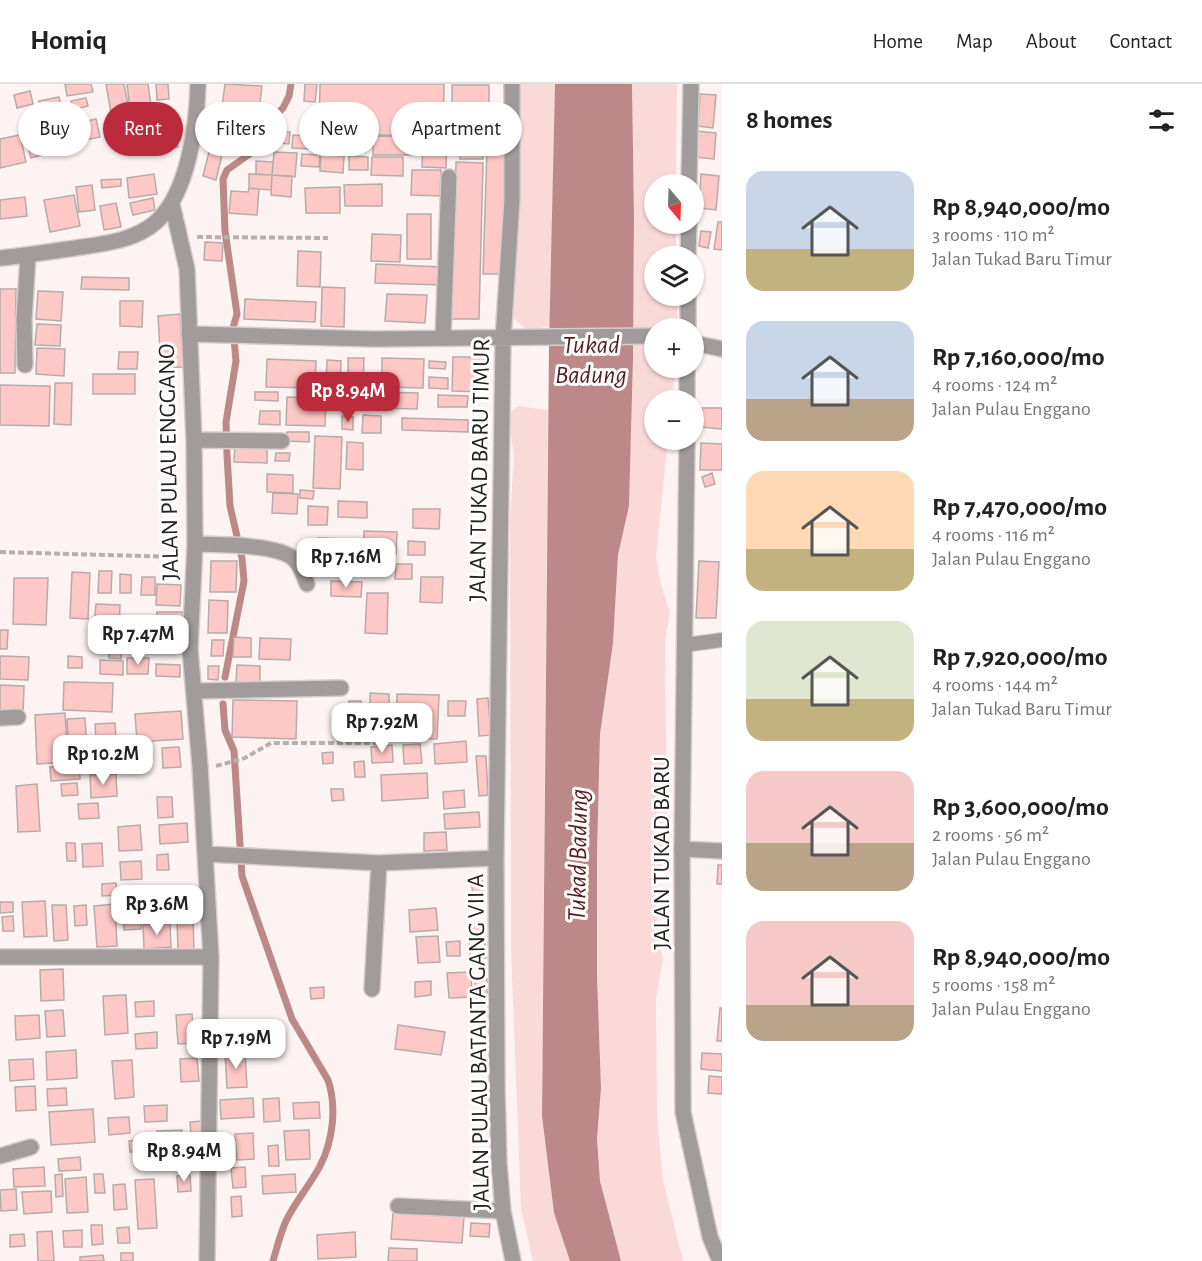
<!DOCTYPE html>
<meta charset="utf-8">
<style>
:root{--surface:#fff;--page:#f6f6f6;--text:#222;--muted:#767676;--line:#e0e0e0;--accent:#bb2b3c}
body{margin:0;font-family:"Alegreya Sans",sans-serif;background:var(--page);color:var(--text);height:100vh;display:flex;flex-direction:column;font-size:22px;white-space:nowrap}
*{box-sizing:border-box;margin:0}
p{font-size:20px;color:var(--muted)}
.icon{flex:none;width:33px;height:33px;fill:none;stroke:currentColor;stroke-width:2;stroke-linecap:round;stroke-linejoin:round}
.map{position:relative;flex:1;overflow:hidden}
.drawer{display:flex;flex-direction:column;background:var(--surface);width:480px}
.drawer>*{flex:none}
.guide{position:absolute;left:18px;top:18px;width:570px;height:54px;display:flex;gap:12px}
.needle{width:39px;rotate:161deg}
.buttons{position:absolute;left:644px;top:90px;display:grid;gap:12px}
.buttons a{display:grid;place-items:center;width:60px;height:60px;border-radius:50%;background:var(--surface);box-shadow:0 2px 4px #0004;font-size:30px}
.price{position:absolute;translate:-50% -51px;padding:0 14px;border-radius:12px;background:#fff;color:#222;font-size:20px;line-height:39px;filter:drop-shadow(0 2px 3px #0008)}
.price::after{content:'';position:absolute;left:50%;top:36px;width:18px;height:14px;margin-left:-9px;background:inherit;clip-path:polygon(0 0,100% 0,50% 100%)}
.price.active{background:var(--accent);color:#fff}
ul{padding:0;list-style:none}
li{display:flex;align-items:center;gap:18px;height:150px;padding:0 24px}
li span{display:grid;place-items:center;flex:none;width:168px;height:120px;border-radius:18px;color:#555}
li>.icon{margin-inline-start:auto}
span .icon{width:72px;height:72px;fill:#fffc;stroke-width:1}
li b{font-size:26px}
h2{display:flex;justify-content:space-between;align-items:center;height:72px;padding:0 24px;font-size:26px}
.pill{padding:0 21px;border-radius:27px;background:var(--surface);box-shadow:0 2px 4px #0004;font-size:21px;line-height:54px}
.pill.active{background:var(--accent);color:#fff}
header{display:flex;align-items:center;gap:36px;box-sizing:border-box;height:84px;padding:0 30px;background:var(--surface);border-bottom:2px solid var(--line)}
header strong{font-size:28px}
nav{display:flex;gap:33px;margin-inline-start:auto;font-size:21px}
main{display:flex;flex:1;min-height:0}
.map>svg:first-child{display:block}
</style>
<header>
<strong>Homiq</strong>
<nav><a>Home</a><a>Map</a><a>About</a><a>Contact</a></nav>
</header>
<main>
<div class="map">
<svg width="722" height="1177" viewBox="0 0 722 1177">
<rect width="100%" height="100%" fill="#fef3f3"/>
<!-- green -->
<path fill="#fadad9" d="M517 0H555L550 242 527 246 514 235 513 229 519 115Z
M632 0H677L676 100H654V140H676V172H654V212H677L678 244H654V284H675L672 316H654V356H668L656 472 661 501 670 529 665 557 667 746 656 818 659 857 663 876 656 915 657 1034 663 1096 683 1177H621L600 1097 597 1055 601 1004 597 892V770L600 650 613 559 618 471 629 422 633 275 634 132Z
M518 322 548 326 542 1032 554 1129 570 1177H533L521 1125 511 866 510 432 514 373 508 330Z"/>
<!-- water -->
<path fill="#bc8988" d="M555 0H632L634 132 633 275 629 422 618 471 613 559 600 650 597 770V892L601 1004 597 1055 600 1097 621 1177H570L554 1129 542 1032 549 261Z"/>
<g fill="none" stroke-linecap="round" stroke-linejoin="round">
<!-- stream -->
<path stroke="#bc8988" stroke-width="7" d="M225 593 244 497 242 474 230 422 227 371 226 338 236 277 233 244 237 230 225 147 223 95 227 86 261 62 266 41 283 24 289 12 291 0
M223 620 225 646 234 667 242 792 292 935 328 996C337 1023 333 1057 320 1082 310 1101 295 1118 286 1137 280 1150 277 1164 273 1177"/>
</g>
<!-- building -->
<path fill="#fec8c6" stroke="#b7aaaa" stroke-width="1.5" d="M65 0H91L93 8 67 12Z
M106 0H124L131 37 113 41Z
M127 0H148L151 22 130 25Z
M156 0H168L169 15 157 16Z
M225 0 262 2 256 51 219 46Z
M305 0H317L315 18 304 17Z
M320 0H444L443 52 319 50Z
M452 1H489V52H452Z
M30 7 33 20 17 24 14 11Z
M700 10 716 11 713 44 698 42Z
M59 13 64 37 45 42 39 17Z
M86 14 88 22 73 26 71 17Z
M171 28 178 63 157 67 151 31Z
M96 35 100 53 76 58 72 40Z
M68 41 73 64 51 69 46 46Z
M696 47 716 49 714 75 694 73Z
M281 48H290L289 60 280 59Z
M42 49 48 69 31 74 25 53Z
M20 51 26 78 0 84V55Z
M293 51 329 54V66L292 64Z
M373 52 415 53V71H373Z
M336 53 363 54V66L336 65Z
M461 56H483V75H460Z
M423 57H447L446 84 422 83Z
M487 64 505 65 502 190H483Z
M209 68 222 71 216 96 203 92Z
M274 68 297 69 295 93 272 91Z
M302 70 320 71 319 83 301 82Z
M321 70 344 72 343 89 320 87Z
M349 72 368 73V86H349Z
M372 73H403V92L371 91Z
M256 77 273 78 272 91 256 90Z
M456 78 483 79 479 235H452Z
M412 86H441L440 112 411 111Z
M154 90 157 110 129 114 127 94Z
M249 90 272 91 271 106 249 104Z
M701 90 719 92 716 126 699 124Z
M272 91 292 92 291 113 271 111Z
M121 95V102L102 104 101 96Z
M382 100V122H345L344 101Z
M92 101 95 126 79 128 76 103Z
M340 103V129H306L305 104Z
M249 104 259 105 257 131 229 129 231 107 248 108Z
M74 111 80 142 50 148 44 116Z
M25 113 27 132 0 135V116Z
M153 114 155 126 133 131 130 119Z
M116 119 121 143 104 146 100 122Z
M407 130H431V175H407Z
M718 138H722V166L714 165Z
M701 147 711 148 708 164 699 162Z
M372 150 401 151 400 178 371 177Z
M205 158 223 159 222 177 204 176Z
M298 167 321 168 320 203 297 202Z
M376 180 443 183V201L375 199Z
M82 193 129 194V206L81 205Z
M322 203 345 204 344 243 321 242Z
M0 205H16L15 289H0Z
M38 207 63 208 61 237 36 235Z
M387 210 427 211 425 239 385 237Z
M245 215 316 218 315 238 244 235Z
M120 217H143L142 243 120 242Z
M180 230 183 283 161 284 158 232Z
M37 240 61 241 60 262 35 261Z
M37 264 65 265 64 292 36 290Z
M119 268H138L137 285H118Z
M453 273H485L484 308 452 307Z
M348 274H364L363 302H348Z
M382 274 424 275 423 304 382 303Z
M267 275 316 277 315 304 266 303Z
M327 276 341 277 340 302 326 301Z
M429 277 446 278 445 285 429 284Z
M93 290H135V310H93Z
M429 293 448 294V305L429 304Z
M55 299H72L71 341 54 340Z
M0 301 50 302 49 342 0 341Z
M255 308H278V317L255 316Z
M378 308 418 309 417 325 377 324Z
M438 311 468 312 467 323H438Z
M287 313 326 314 325 342 286 341Z
M345 313H356L355 323 345 322Z
M702 324H722V345L700 343Z
M260 327H280V341L259 340Z
M363 331 381 332V349H362Z
M342 332 353 333V346L342 345Z
M402 334 468 336V348L402 346Z
M287 348H309V358L286 357Z
M315 352 342 353 340 405 313 404Z
M347 358 363 359V386L346 385Z
M701 359 722 360V386H700Z
M235 361 267 362V379L234 378Z
M276 369H290L289 377H275Z
M712 389 715 400 705 403 702 393Z
M267 390 293 391V409L267 408Z
M300 406 314 407 313 415 300 414Z
M273 409 298 410 297 430 272 429Z
M338 417 367 418V434L338 433Z
M308 422 328 423 327 441H308Z
M413 425H440L439 445 413 444Z
M364 447 397 448 396 470H363Z
M318 454 355 455V472L317 471Z
M408 457 425 458V471H408Z
M211 477H237L236 508H210Z
M699 477 719 478 716 534H696Z
M360 478 388 479 387 491 360 490Z
M396 480H412V495H395Z
M99 487H112L111 509H98Z
M72 488 90 489 88 535 70 534Z
M120 490 131 491V509H120Z
M142 493H155V511H141Z
M421 493H443L442 519 420 518Z
M14 494H48L46 541 13 540Z
M331 497 362 498 361 513 331 512Z
M157 500 181 501 180 522 156 521Z
M367 509H388L387 550 365 549Z
M209 516 228 517 227 549H208Z
M96 520 120 521 119 545 94 544Z
M157 528H183L182 559H156Z
M131 542H150L149 557 130 556Z
M0 546H8L7 565H0Z
M234 553 251 554V573H233Z
M260 554 291 555 290 576 259 575Z
M212 556H224L223 572H211Z
M109 565H121V575L109 574Z
M0 572 29 573 28 596 0 595Z
M68 572 82 573V584H68Z
M127 574H149L148 590H127Z
M100 576 123 577V591L100 590Z
M156 580 180 581V593L156 592Z
M237 581 260 582V600L236 599Z
M208 582H219L218 596 208 595Z
M64 598 113 599 112 628 63 626Z
M0 601 24 602 23 631 0 630Z
M370 609 389 610V622L370 621Z
M397 610 439 611 437 655 396 654Z
M488 614 491 651 479 652 477 615Z
M233 616 297 617 296 655 232 653Z
M349 617H361V634H349Z
M448 617H466L465 632H448Z
M336 625 343 626 342 643 335 642Z
M181 627 183 655 137 658 135 630Z
M65 629 68 678 37 680 35 631Z
M85 634 87 666H69L67 635Z
M373 636H391V654H372Z
M115 639 117 674 97 675 95 640Z
M466 657 467 678 435 680 434 660Z
M420 660 422 679 404 680 403 661Z
M392 661 393 678 372 679 371 663Z
M179 663 181 683 163 684 162 664Z
M333 668V679L323 680 322 669Z
M476 672H486L488 711 479 712Z
M364 677 365 693H355L354 678Z
M79 681 80 695 51 697 50 683Z
M427 689 428 714 382 717 381 691Z
M116 690 117 712 91 714 90 691Z
M77 699 78 711 62 712 61 700Z
M37 700 40 747 18 748 16 702Z
M331 705H343L344 716 332 717Z
M464 706 465 723 444 725 443 708Z
M157 713H172L173 733 158 734Z
M98 719 99 734 79 735 78 720Z
M479 728 480 743 445 745 444 730Z
M187 739 188 758 160 760 159 741Z
M140 741 142 766 119 767 118 743Z
M446 748 447 766 424 767V749Z
M66 759H75L76 777H67Z
M102 759 103 782 83 783 82 760Z
M168 770 169 786H157V771Z
M141 777 142 795 121 796 120 778Z
M718 781H722V800H717Z
M471 792H482L483 813 473 814Z
M116 799 117 811 102 812V800Z
M147 802 148 811 125 812 124 803Z
M193 809 195 828 175 829 174 810Z
M45 817 47 852 24 853 22 818Z
M0 818H13V828L0 829Z
M115 820 117 862 97 863 94 822Z
M52 821H66L68 856 54 857Z
M86 821 87 841 75 842 74 822Z
M140 821 141 845 124 846 123 822Z
M436 824 438 846 410 848 409 826Z
M13 832 14 847H3L2 833Z
M193 834 194 867H178L177 835Z
M170 839 171 863 144 865 143 841Z
M484 839 486 874 470 875 468 840Z
M438 852 440 878 418 879 416 853Z
M460 857V872H447L446 858Z
M63 885 64 916 41 917 40 886Z
M471 888 472 913 449 914 447 889Z
M487 895 488 922H477L475 896Z
M431 897V911L415 913V898Z
M324 903V914L311 915 310 904Z
M126 911 128 949 105 951 103 912Z
M154 917V932L136 933 135 918Z
M720 924H722V957H717Z
M63 926 65 952 47 953 45 927Z
M192 930 194 959 178 960 176 931Z
M39 931 40 954 16 956 15 932Z
M398 941 445 948 441 971 395 965Z
M157 948V964L136 965 135 950Z
M76 966 77 994 47 996 46 968Z
M245 967 247 1003 227 1004 225 968Z
M702 969 722 970V987L701 985Z
M197 974 199 997 181 998 180 975Z
M33 975 34 995 10 997 9 976Z
M132 976 134 1013 115 1015 112 977Z
M709 992 722 993V1010L708 1009Z
M35 1002 36 1026 16 1027 15 1003Z
M66 1004 67 1021 48 1022 47 1005Z
M253 1014 254 1033 221 1035 220 1016Z
M279 1014 280 1037 264 1038 263 1015Z
M319 1018 320 1034 294 1035 293 1019Z
M167 1021V1037L145 1038 144 1022Z
M93 1025 95 1058 51 1061 49 1028Z
M129 1033 130 1049 109 1051 108 1034Z
M202 1037 203 1062 192 1063 190 1038Z
M182 1046V1065L158 1066 157 1047Z
M309 1046 310 1075 286 1076 284 1047Z
M253 1049 254 1075 237 1076 235 1050Z
M148 1056 149 1067 130 1068 129 1057Z
M278 1061 279 1082H269L268 1062Z
M80 1073 81 1086 59 1087 58 1075Z
M44 1083 45 1102 14 1103 13 1085Z
M245 1083 246 1103 233 1104 231 1084Z
M62 1090 63 1112 56 1113 55 1091Z
M94 1090H103L105 1109H95Z
M295 1090 296 1108 263 1110 262 1092Z
M190 1091 191 1107 178 1108 177 1092Z
M86 1093 88 1128 67 1129 65 1095Z
M154 1095 157 1144 138 1145 135 1096Z
M125 1100 127 1125 114 1126 113 1101Z
M16 1105 17 1126 1 1127 0 1106Z
M51 1107 52 1128 24 1130 22 1108Z
M241 1112 242 1132 232 1133 231 1113Z
M393 1129 464 1133 462 1159 391 1155Z
M471 1139 490 1140 489 1153 470 1152Z
M91 1141H102L103 1160 92 1161Z
M129 1143 130 1159H118L117 1144Z
M82 1146V1163H64L63 1147Z
M52 1147 54 1177H38L37 1148Z
M355 1148 356 1173 318 1175 317 1151Z
M24 1150 25 1162 10 1163V1151Z
M389 1164 417 1165V1177H388Z
M121 1169H133V1177H121Z
M103 1171 104 1177H80V1173Z"/>
<g fill="none" stroke-linecap="round" stroke-linejoin="round">
<defs>
<path id="service" d="M685 561 722 556"/>
<path id="minor" d="M512 0V116L503 255 496 774 497 1004 499 1079 503 1127 513 1177
M172 120 187 185 194 356 195 460 190 565 200 682 211 873 207 1177
M189 250 374 255 654 252
M443 254 449 93
M25 281 24 236 28 172
M194 356 282 357
M195 460C217 461 278 460 294 475 300 481 304 491 307 500
M194 607 341 604
M0 634 18 633
M682 765 722 767
M206 770 379 779 496 774
M0 873H211
M372 905 379 779
M0 1072 31 1063
M398 1122 503 1127"/>
<path id="tertiary" d="M689 100 691 0
M688 172 689 140
M0 174C23 172 46 168 69 165 98 160 132 159 156 138 188 110 197 41 198 0
M688 244V212
M693 259 722 265
M687 316V284
M687 356 682 765 683 1028 710 1153 720 1177"/>
</defs>
<!-- service casing -->
<use href="#service" stroke="#d7cdcd" stroke-width="16"/>
<!-- minor casing -->
<use href="#minor" stroke="#d7cdcd" stroke-width="18"/>
<!-- tertiary casing -->
<use href="#tertiary" stroke="#d7cdcd" stroke-width="18"/>
<!-- path -->
<path stroke="#b8afaf" stroke-width="4" stroke-dasharray="6 3" stroke-linecap="butt" d="M197 153 328 154
M0 468 178 473
M216 682 245 674 271 659H378"/>
<!-- service -->
<use href="#service" stroke="#a19b9b" stroke-width="14"/>
<!-- minor -->
<use href="#minor" stroke="#a19b9b" stroke-width="15"/>
<!-- tertiary -->
<use href="#tertiary" stroke="#a19b9b" stroke-width="15"/>
</g>
<g text-anchor="middle" stroke-width="6" stroke-linejoin="round" paint-order="stroke">
<!-- street labels -->
<g font-size="24" fill="#272222" stroke="#fff">
<text transform="translate(168 378) rotate(-91)" y="8">JALAN PULAU ENGGANO</text>
<text transform="translate(479 386) rotate(-89)" y="8">JALAN TUKAD BARU TIMUR</text>
<text transform="translate(661 769) rotate(-90)" y="8">JALAN TUKAD BARU</text>
<text transform="translate(478 958) rotate(-91)" y="8">JALAN PULAU BATANTA GANG VII A</text>
</g>
<!-- water labels -->
<g font-size="26" font-style="italic" fill="#591b1f" stroke="#fff">
<text x="591" y="269">Tukad<tspan x="591" dy="30">Badung</tspan></text>
<text transform="translate(577 771) rotate(-89)" y="9">Tukad Badung</text>
</g>
</g>
</svg>
<div class="buttons">
<a><svg class="needle" viewBox="-14 -14 28 28"><path d="M0-13l5 13h-10z" fill="#e53935"/><path d="M0 13l5-13h-10z" fill="#767676"/></svg></a>
<a><svg class="icon" aria-label="layers" viewBox="0 0 24 24"><path d="M12 4l9 5-9 5-9-5zM3 14l9 5 9-5"/></svg></a>
<a>+</a>
<a>−</a>
</div>
<b class="price active" style="left:348px;top:339px">Rp 8.94M</b>
<b class="price" style="left:346px;top:505px">Rp 7.16M</b>
<b class="price" style="left:138px;top:582px">Rp 7.47M</b>
<b class="price" style="left:382px;top:670px">Rp 7.92M</b>
<b class="price" style="left:103px;top:702px">Rp 10.2M</b>
<b class="price" style="left:157px;top:852px">Rp 3.6M</b>
<b class="price" style="left:236px;top:986px">Rp 7.19M</b>
<b class="price" style="left:184px;top:1099px">Rp 8.94M</b>
<div class="guide">
<a class="pill">Buy</a>
<a class="pill active">Rent</a>
<a class="pill">Filters</a>
<a class="pill">New</a>
<a class="pill">Apartment</a>
</div>
</div>
<section class="drawer">
<h2>8 homes<svg class="icon" aria-label="filters" viewBox="0 0 24 24"><path d="M4 7h16M4 17h16"/><circle cx="9" cy="7" r="2"/><circle cx="15" cy="17" r="2"/></svg></h2>
<ul>
<li><span style="background:linear-gradient(#c9d6e8 65%,#c2b280 0)"><svg class="icon" aria-label="home" viewBox="0 0 24 24"><path d="M3 11l9-7 9 7M6 9v11h12V9"/></svg></span><div><b>Rp 8,940,000/mo</b><p>3 rooms · 110 m²</p><p>Jalan Tukad Baru Timur</p></div></li>
<li><span style="background:linear-gradient(#c9d6e8 65%,#b9a48a 0)"><svg class="icon" aria-label="home" viewBox="0 0 24 24"><path d="M3 11l9-7 9 7M6 9v11h12V9"/></svg></span><div><b>Rp 7,160,000/mo</b><p>4 rooms · 124 m²</p><p>Jalan Pulau Enggano</p></div></li>
<li><span style="background:linear-gradient(#ffd9b3 65%,#c2b280 0)"><svg class="icon" aria-label="home" viewBox="0 0 24 24"><path d="M3 11l9-7 9 7M6 9v11h12V9"/></svg></span><div><b>Rp 7,470,000/mo</b><p>4 rooms · 116 m²</p><p>Jalan Pulau Enggano</p></div></li>
<li><span style="background:linear-gradient(#dfe7d0 65%,#c2b280 0)"><svg class="icon" aria-label="home" viewBox="0 0 24 24"><path d="M3 11l9-7 9 7M6 9v11h12V9"/></svg></span><div><b>Rp 7,920,000/mo</b><p>4 rooms · 144 m²</p><p>Jalan Tukad Baru Timur</p></div></li>
<li><span style="background:linear-gradient(#f6c9c9 60%,#b9a48a 0)"><svg class="icon" aria-label="home" viewBox="0 0 24 24"><path d="M3 11l9-7 9 7M6 9v11h12V9"/></svg></span><div><b>Rp 3,600,000/mo</b><p>2 rooms · 56 m²</p><p>Jalan Pulau Enggano</p></div></li>
<li><span style="background:linear-gradient(#f6c9c9 70%,#b9a48a 0)"><svg class="icon" aria-label="home" viewBox="0 0 24 24"><path d="M3 11l9-7 9 7M6 9v11h12V9"/></svg></span><div><b>Rp 8,940,000/mo</b><p>5 rooms · 158 m²</p><p>Jalan Pulau Enggano</p></div></li>
</ul>
</section>
</main>
